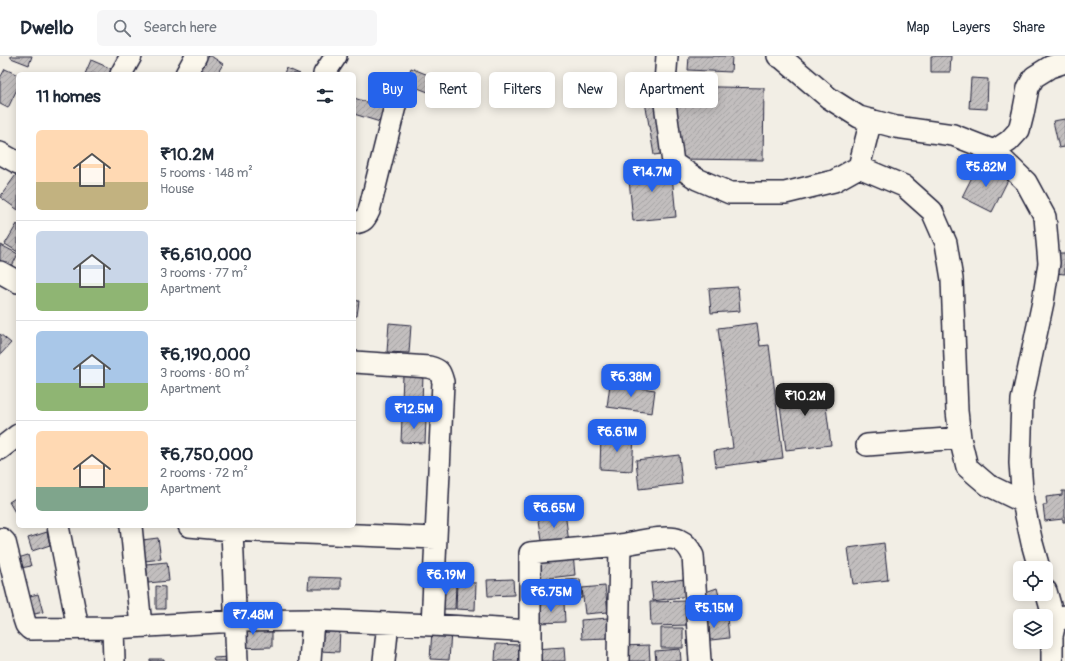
<!DOCTYPE html>
<meta charset="utf-8">
<style>
:root{--surface:#fff;--page:#f6f6f7;--text:#1f2937;--muted:#747a83;--line:#e0e1e3;--accent:#2563eb}
body{margin:0;font-family:Pangolin,sans-serif;background:var(--page);color:var(--text);height:100vh;display:flex;flex-direction:column;font-size:15px;white-space:nowrap}
*{box-sizing:border-box;margin:0}
p{font-size:13px;color:var(--muted)}
.icon{flex:none;width:22px;height:22px;fill:none;stroke:currentColor;stroke-width:2;stroke-linecap:round;stroke-linejoin:round}
.map{position:relative;flex:1;overflow:hidden}
.details{position:absolute;left:16px;top:16px;width:340px;height:456px;display:flex;flex-direction:column;background:var(--surface);border-radius:6px;box-shadow:0 2px 10px #0003}
.details>*{flex:none}
.top-card{position:absolute;left:368px;top:16px;width:380px;height:36px;display:flex;gap:8px}
.controls{position:absolute;left:1013px;top:505px;display:grid;gap:8px}
.controls a{display:grid;place-items:center;width:40px;height:40px;border-radius:6px;background:var(--surface);box-shadow:0 2px 10px #0003;font-size:20px}
.price{position:absolute;translate:-50% -34px;padding:0 9px;border-radius:8px;background:var(--accent);color:#fff;font-size:13px;line-height:26px;filter:drop-shadow(0 1px 2px #0008)}
.price::after{content:'';position:absolute;left:50%;top:24px;width:12px;height:9px;margin-left:-6px;background:inherit;clip-path:polygon(0 0,100% 0,50% 100%)}
.price.active{background:#222;color:#fff}
ul{padding:0;list-style:none}
li{display:flex;align-items:center;gap:12px;height:100px;padding:0 20px}
li+li{border-top:1px solid var(--line)}
li span{display:grid;place-items:center;flex:none;width:112px;height:80px;border-radius:6px;color:#555}
li>.icon{margin-inline-start:auto}
span .icon{width:48px;height:48px;fill:#fffc;stroke-width:1}
li b{font-size:17px}
h2{display:flex;justify-content:space-between;align-items:center;height:48px;padding:0 20px;font-size:17px}
.pill{padding:0 14px;border-radius:6px;background:var(--surface);box-shadow:0 2px 10px #0003;font-size:14px;line-height:36px}
.pill.active{background:var(--accent);color:#fff}
header{display:flex;align-items:center;gap:24px;box-sizing:border-box;height:56px;padding:0 20px;background:var(--surface);border-bottom:1px solid var(--line)}
header strong{font-size:19px}
nav{display:flex;gap:22px;margin-inline-start:auto;font-size:14px}
.search{width:280px;height:36px;background:var(--page);display:flex;align-items:center;gap:10px;box-sizing:border-box;padding:0 14px;border-radius:6px;color:var(--muted);font-size:15px}
.map>svg:first-child{display:block}
</style>
<header>
<strong>Dwello</strong>
<div class="search"><svg class="icon" aria-label="search" viewBox="0 0 24 24"><circle cx="10" cy="10" r="6"/><path d="M15 15l6 6"/></svg>Search here</div>
<nav><a>Map</a><a>Layers</a><a>Share</a></nav>
</header>
<div class="map">
<svg width="1065" height="605" viewBox="0 0 1065 605">
<defs>
<pattern id="building-hatch" width="6" height="6" patternUnits="userSpaceOnUse"><rect width="6" height="6" fill="#c2bebe"/><path d="M-1 1l2-2M0 6l6-6M5 7l2-2" fill="none" stroke="#a6a3a4"/></pattern>
</defs>
<rect width="100%" height="100%" fill="#f2eee5"/>
<filter id="ink" filterUnits="userSpaceOnUse"><feTurbulence type="fractalNoise" baseFrequency=".025" numOctaves="2"/><feDisplacementMap in="SourceGraphic" scale="8" xChannelSelector="R" yChannelSelector="G"/><feConvolveMatrix kernelMatrix="1 2 1 2 8 2 1 2 1" color-interpolation-filters="sRGB"/></filter>
<g filter="url(#ink)">
<!-- building -->
<path fill="url(#building-hatch)" stroke="#22223b" d="M11 0H32L29 9 11 2Z
M202 0H211L223 8 217 18H209L196 10Z
M689 0H732L731 16 688 14Z
M931 0H951L950 16H931Z
M91 4 112 13 110 18H85Z
M286 12 300 18H284Z
M411 12 433 21 428 36 405 27Z
M5 13 18 19V31L8 52 0 48V22Z
M971 22 988 23 987 53 969 52Z
M675 30 764 32 763 104 674 103Z
M657 31 669 97 654 99 643 34Z
M354 42 385 52 380 66 354 58Z
M1065 63V91L1059 92 1053 65Z
M979 107 1009 122 992 156 962 141Z
M671 109 676 161 633 165 628 113Z
M18 116V154L0 141Z
M17 168 18 169V196L5 188Z
M1 189 18 198 11 212 0 206V192Z
M1055 197H1065V218L1054 217Z
M738 231 740 255 711 257 709 233Z
M354 244 359 245 357 260H354Z
M389 267 411 269 409 297 387 296Z
M757 267 760 290 769 289 783 402 716 411 714 395 733 392 718 272Z
M0 278 11 287 0 299Z
M403 318 423 319 422 347 402 346Z
M610 328 655 334 652 357 607 351Z
M823 328 831 389 786 394 778 334Z
M402 362 426 363 425 387 401 386Z
M601 379 634 380 632 415 600 413Z
M679 399 682 428 639 433 636 404Z
M1062 435H1065V466H1063V463L1045 465 1043 449H1047L1046 441 1062 439Z
M17 441 18 443V457L16 458 9 446Z
M565 456 569 487 543 491 538 459Z
M47 476 50 489 32 495 28 482Z
M158 482 161 503 145 505 142 484Z
M884 487 888 524 853 528 848 492Z
M573 498 575 519 540 523 537 502Z
M28 499 31 510 21 512 18 502Z
M167 506 169 525 148 527 146 508Z
M309 521 341 522V533H308Z
M513 523 514 539 488 540 487 524Z
M580 523 582 542 541 546 539 526Z
M685 523 688 540 653 545 651 527Z
M436 526 456 527 455 553H436Z
M457 526 476 527 475 554 456 553Z
M156 530 165 531V553H156Z
M605 530 608 556 585 558 582 532Z
M717 532 721 547 701 553 697 539Z
M38 538 43 556 27 560 22 542Z
M688 545 689 569 651 570 650 546Z
M564 547 565 566 538 567 537 548Z
M727 561 729 582 702 585 699 565Z
M608 562 609 582 582 583 581 564Z
M235 569H272V591L235 592Z
M321 571 340 572 339 596 319 595Z
M661 572H683V592H661Z
M432 575 451 576 449 604 430 603Z
M496 588 520 589 519 605H495Z
M649 589 650 605H622L621 590Z
M564 591 565 605H535L534 593Z
M680 593 681 605H656L655 595Z
M230 601V605H214L213 602Z
M150 603H164V605H150Z"/>
<g fill="none" stroke-linecap="round" stroke-linejoin="round">
<defs>
<path id="minor" d="M667 0 664 40 673 107 697 123 730 137H785L834 125 859 111 904 130 932 155 946 187 952 223 957 355 960 382 867 389
M778 0 782 2 829 42 859 61 896 71 953 79 994 95 1026 126 1045 161 1049 207 1043 246 1022 344 1020 407 1023 446 1032 487 1039 512
M121 18 131 0
M186 18 196 0
M324 18 336 0
M994 95 1009 85 1019 74 1023 58 1028 32 1034 21 1050 11 1065 6
M0 97 18 107
M859 111 871 64
M354 167C363 166 365 164 369 155L398 38
M0 216 18 226
M354 306 429 311C440 314 440 315 443 326L436 482
M960 382 967 411 988 429 1023 446
M0 393 18 379
M58 470 78 572
M131 470 141 570
M189 470 232 474 436 482 432 569
M232 474 237 605
M0 483H2L5 486 24 563 26 569 30 573 113 572 236 565 313 564 432 569 530 575V497L620 489
M1046 535 1055 567
M113 572 114 605
M310 605 313 564
M384 605 388 567
M530 605V575
M618 605 620 489C634 487 667 478 679 484 686 487 690 493 693 500L700 605
M1052 605V580L1055 567 1065 560"/>
</defs>
<!-- minor casing -->
<use href="#minor" stroke="#22223b" stroke-width="24"/>
<!-- minor -->
<use href="#minor" stroke="#fbf7ec" stroke-width="21"/>
</g>
</g>
</svg>
<div class="controls">
<a><svg class="icon" aria-label="locate" viewBox="0 0 24 24"><circle cx="12" cy="12" r="6"/><path d="M12 2v4M12 18v4M2 12h4M18 12h4"/></svg></a>
<a><svg class="icon" aria-label="layers" viewBox="0 0 24 24"><path d="M12 4l9 5-9 5-9-5zM3 14l9 5 9-5"/></svg></a>
</div>
<b class="price" style="left:986px;top:132px">₹5.82M</b>
<b class="price" style="left:652px;top:137px">₹14.7M</b>
<b class="price" style="left:631px;top:342px">₹6.38M</b>
<b class="price active" style="left:805px;top:361px">₹10.2M</b>
<b class="price" style="left:414px;top:374px">₹12.5M</b>
<b class="price" style="left:617px;top:397px">₹6.61M</b>
<b class="price" style="left:554px;top:473px">₹6.65M</b>
<b class="price" style="left:446px;top:540px">₹6.19M</b>
<b class="price" style="left:551px;top:557px">₹6.75M</b>
<b class="price" style="left:714px;top:573px">₹5.15M</b>
<b class="price" style="left:253px;top:580px">₹7.48M</b>
<div class="top-card">
<a class="pill active">Buy</a>
<a class="pill">Rent</a>
<a class="pill">Filters</a>
<a class="pill">New</a>
<a class="pill">Apartment</a>
</div>
<section class="details">
<h2>11 homes<svg class="icon" aria-label="filters" viewBox="0 0 24 24"><path d="M4 7h16M4 17h16"/><circle cx="9" cy="7" r="2"/><circle cx="15" cy="17" r="2"/></svg></h2>
<ul>
<li><span style="background:linear-gradient(#ffd9b3 65%,#c2b280 0)"><svg class="icon" aria-label="home" viewBox="0 0 24 24"><path d="M3 11l9-7 9 7M6 9v11h12V9"/></svg></span><div><b>₹10.2M</b><p>5 rooms · 148 m²</p><p>House</p></div></li>
<li><span style="background:linear-gradient(#c9d6e8 65%,#8fb573 0)"><svg class="icon" aria-label="home" viewBox="0 0 24 24"><path d="M3 11l9-7 9 7M6 9v11h12V9"/></svg></span><div><b>₹6,610,000</b><p>3 rooms · 77 m²</p><p>Apartment</p></div></li>
<li><span style="background:linear-gradient(#a9c7e8 65%,#8fb573 0)"><svg class="icon" aria-label="home" viewBox="0 0 24 24"><path d="M3 11l9-7 9 7M6 9v11h12V9"/></svg></span><div><b>₹6,190,000</b><p>3 rooms · 80 m²</p><p>Apartment</p></div></li>
<li><span style="background:linear-gradient(#ffd9b3 70%,#7fa58c 0)"><svg class="icon" aria-label="home" viewBox="0 0 24 24"><path d="M3 11l9-7 9 7M6 9v11h12V9"/></svg></span><div><b>₹6,750,000</b><p>2 rooms · 72 m²</p><p>Apartment</p></div></li>
</ul>
</section>
</div>
